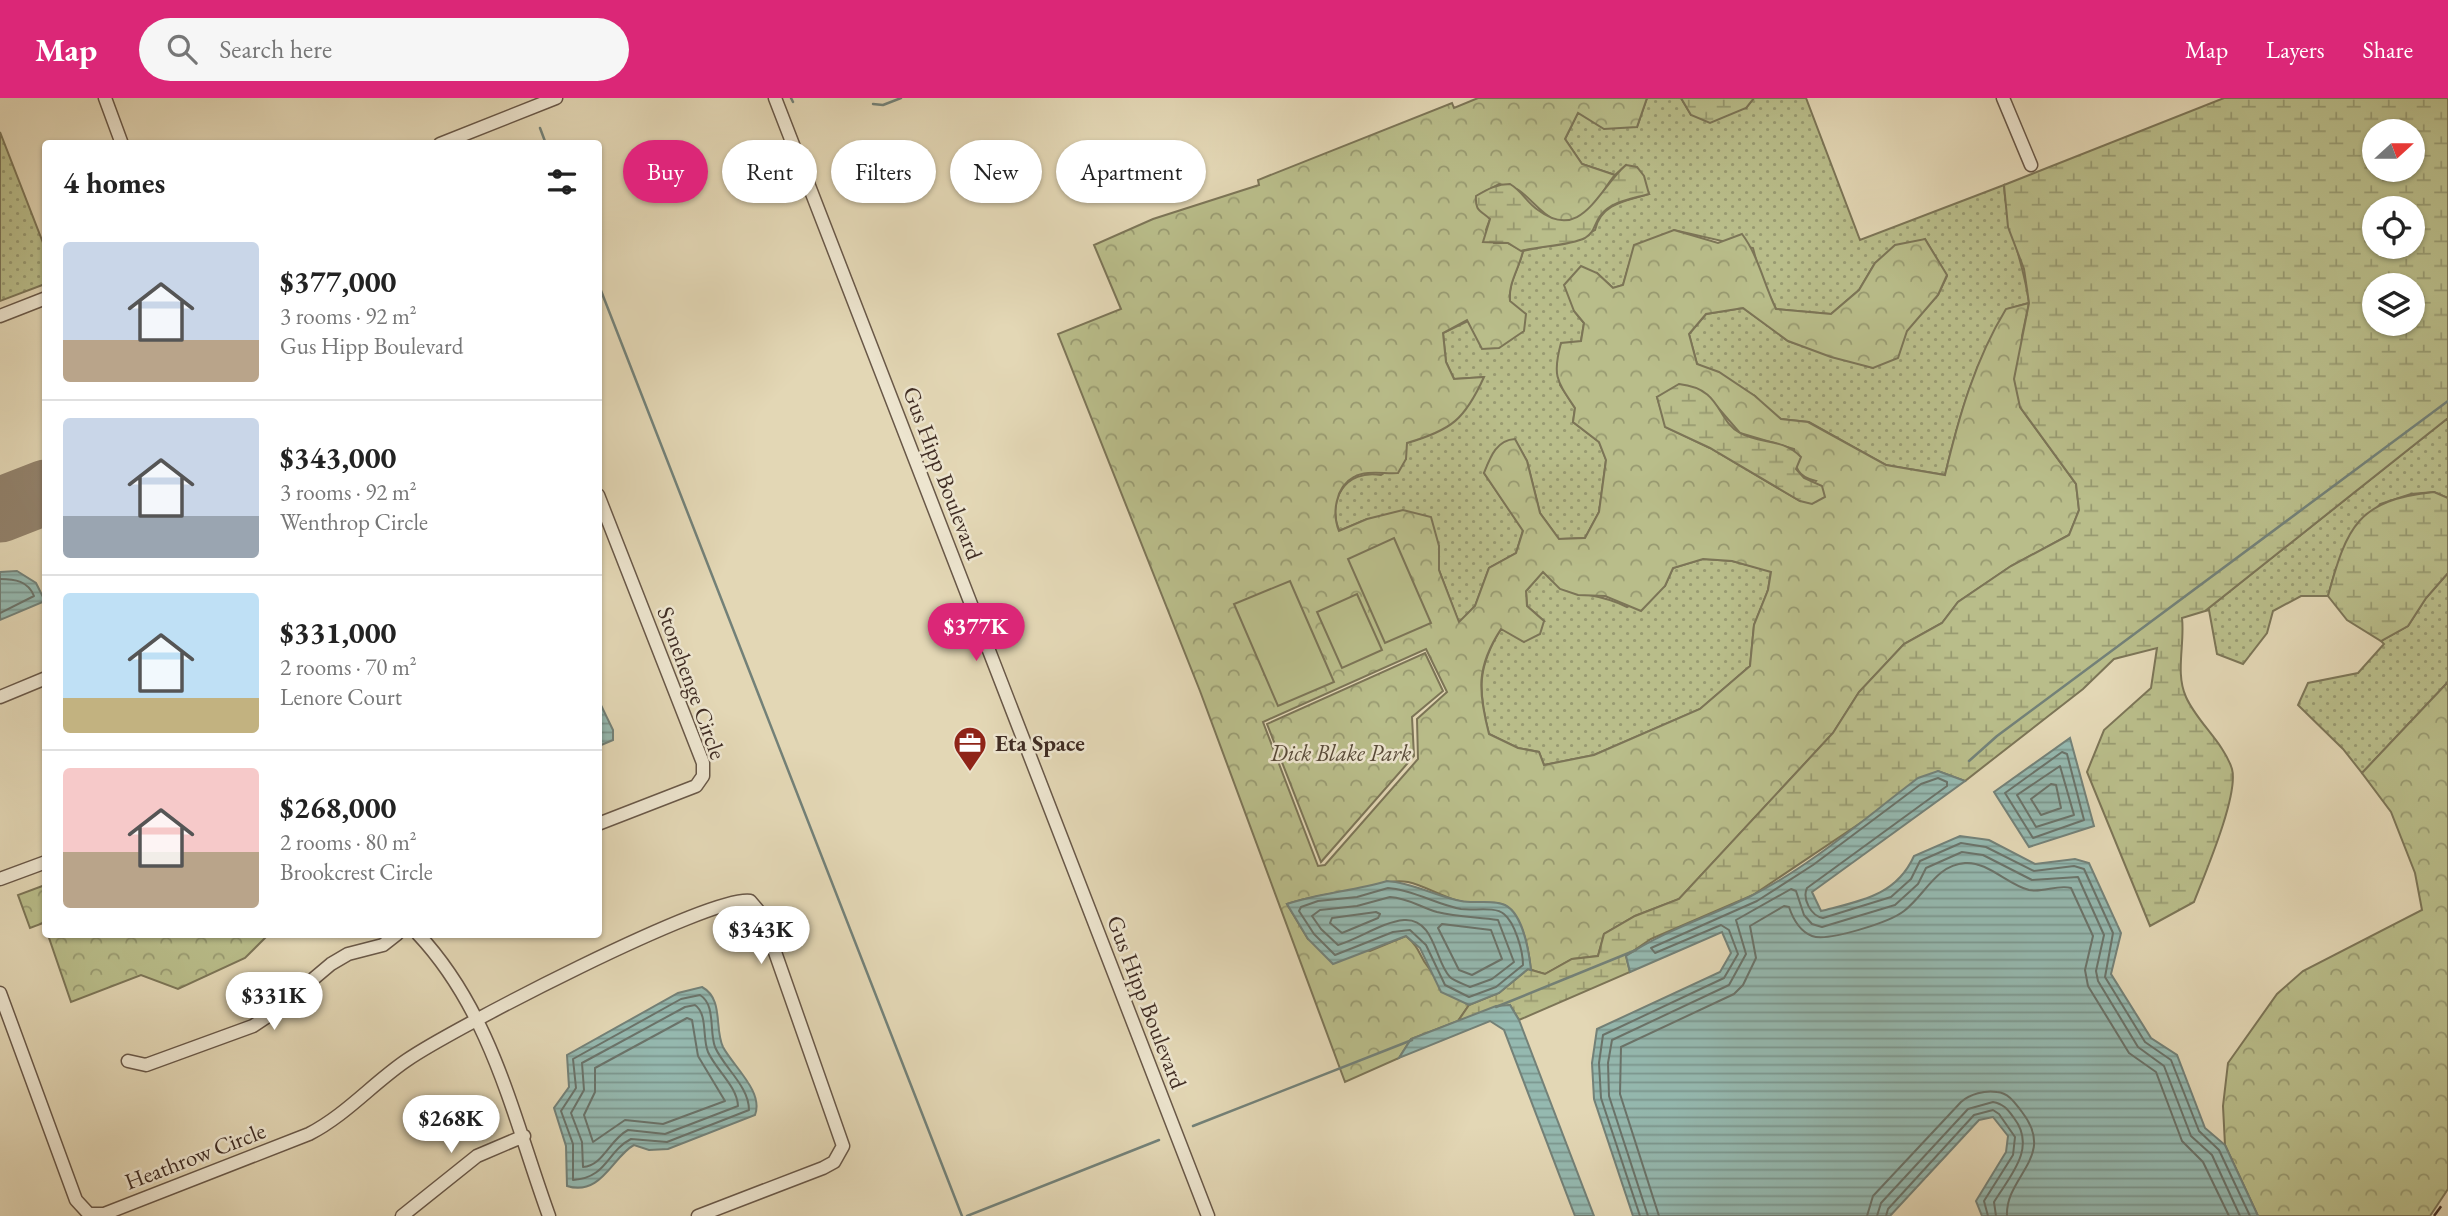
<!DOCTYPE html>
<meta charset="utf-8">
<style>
:root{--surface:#fff;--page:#f6f6f6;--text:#222;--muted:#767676;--line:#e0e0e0;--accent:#db2777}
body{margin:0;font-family:"EB Garamond",serif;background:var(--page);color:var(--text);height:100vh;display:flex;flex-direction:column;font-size:26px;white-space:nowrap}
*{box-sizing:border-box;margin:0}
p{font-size:23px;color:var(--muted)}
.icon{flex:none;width:38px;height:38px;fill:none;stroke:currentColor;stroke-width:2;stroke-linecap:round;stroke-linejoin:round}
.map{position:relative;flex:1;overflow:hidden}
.sheet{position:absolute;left:42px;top:42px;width:560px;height:798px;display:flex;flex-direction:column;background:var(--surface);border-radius:7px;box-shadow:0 2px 5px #0004}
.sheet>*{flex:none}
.hud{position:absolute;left:623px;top:42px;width:665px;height:63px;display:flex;gap:14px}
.needle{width:46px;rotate:69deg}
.fabs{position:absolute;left:2362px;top:21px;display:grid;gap:14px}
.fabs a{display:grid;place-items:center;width:63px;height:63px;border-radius:50%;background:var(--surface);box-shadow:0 2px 5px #0004;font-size:35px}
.price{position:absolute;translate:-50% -60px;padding:0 16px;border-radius:24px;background:#fff;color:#222;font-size:23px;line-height:46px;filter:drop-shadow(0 2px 4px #0008)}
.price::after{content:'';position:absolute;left:50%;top:42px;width:21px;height:16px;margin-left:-10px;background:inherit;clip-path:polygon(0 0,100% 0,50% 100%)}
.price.active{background:var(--accent);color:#fff}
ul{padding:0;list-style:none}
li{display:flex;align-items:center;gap:21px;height:175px;padding:0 21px}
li+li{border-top:2px solid var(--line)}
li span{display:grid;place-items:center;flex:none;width:196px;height:140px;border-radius:7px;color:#555}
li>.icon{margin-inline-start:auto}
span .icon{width:84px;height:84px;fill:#fffc;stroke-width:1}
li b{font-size:30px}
h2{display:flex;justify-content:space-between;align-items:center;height:84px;padding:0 21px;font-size:30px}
.tag{padding:0 24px;border-radius:32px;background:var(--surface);box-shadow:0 2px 5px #0004;font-size:24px;line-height:63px}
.tag.active{background:var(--accent);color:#fff}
header{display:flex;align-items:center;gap:42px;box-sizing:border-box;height:98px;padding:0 35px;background:var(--accent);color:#fff}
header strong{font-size:33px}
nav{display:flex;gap:38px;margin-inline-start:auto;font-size:24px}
.search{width:490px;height:63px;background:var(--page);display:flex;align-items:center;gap:18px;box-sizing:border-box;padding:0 24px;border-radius:38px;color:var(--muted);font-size:26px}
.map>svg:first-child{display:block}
</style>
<header>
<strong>Map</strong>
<div class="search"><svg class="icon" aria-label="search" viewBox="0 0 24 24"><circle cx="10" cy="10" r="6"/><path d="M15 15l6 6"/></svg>Search here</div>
<nav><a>Map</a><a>Layers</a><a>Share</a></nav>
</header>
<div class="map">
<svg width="2448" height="1118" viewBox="0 0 2448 1118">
<defs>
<pattern id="grass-dots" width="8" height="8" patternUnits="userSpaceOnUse" patternTransform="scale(1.75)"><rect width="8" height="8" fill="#b9bd8a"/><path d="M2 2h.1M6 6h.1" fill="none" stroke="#989a71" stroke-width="1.8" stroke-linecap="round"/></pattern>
<pattern id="forest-crowns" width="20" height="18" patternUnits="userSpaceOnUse" patternTransform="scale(1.75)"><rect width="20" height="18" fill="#b9bd8a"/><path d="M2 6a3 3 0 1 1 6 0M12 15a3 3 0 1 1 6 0" fill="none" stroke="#989a71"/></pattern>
<pattern id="wetland-marsh" width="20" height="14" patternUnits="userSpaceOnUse" patternTransform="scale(1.75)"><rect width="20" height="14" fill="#b9bd8a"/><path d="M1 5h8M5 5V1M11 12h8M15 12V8" fill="none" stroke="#989a71"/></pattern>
<pattern id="water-rules" width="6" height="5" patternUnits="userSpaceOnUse" patternTransform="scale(1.75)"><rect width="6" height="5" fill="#95b9b0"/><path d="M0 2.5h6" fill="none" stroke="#7b978f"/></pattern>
</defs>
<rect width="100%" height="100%" fill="#e3d7b5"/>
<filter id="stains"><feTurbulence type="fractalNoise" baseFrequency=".00286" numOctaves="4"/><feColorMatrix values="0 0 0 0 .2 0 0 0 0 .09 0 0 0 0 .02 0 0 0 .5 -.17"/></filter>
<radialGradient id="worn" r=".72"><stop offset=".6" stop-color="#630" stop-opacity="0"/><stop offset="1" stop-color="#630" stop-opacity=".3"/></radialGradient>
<!-- grass -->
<path fill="url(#grass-dots)" stroke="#7c7557" stroke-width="2" d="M1647 0H1681L1691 17 1746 10 1754 0H1806L1860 142 2004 87C2006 128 2024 164 2029 205L2007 211C1975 263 1959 318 1945 377L1886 367 1809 324 1781 321 1770 314 1755 298 1697 266 1689 236 1706 216 1743 210 1788 243 1873 270 1938 197 1947 178 1925 141 1875 165 1859 192 1831 216 1776 211 1760 177 1753 150 1674 132 1630 163 1623 187 1613 190 1597 175 1574 213 1584 225 1581 243 1560 287 1575 310 1573 324 1599 344 1606 362 1599 414 1585 440 1559 441 1540 415 1527 363 1515 342 1484 375 1523 432 1516 455 1489 470 1475 508 1459 525 1439 472V448L1367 421 1339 433C1327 402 1345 371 1381 377L1406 361V345C1451 332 1462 319 1483 279L1454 281 1446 264 1443 235 1510 203C1508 184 1519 171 1523 153L1572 143 1595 132C1601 105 1626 103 1649 96L1626 67 1615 77 1582 66 1565 41 1578 14 1637 29Z
M0 34 45 150V186L0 203Z
M2448 320V400L2434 394 2411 396 2380 406 2336 470 2328 498H2301L2273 513 2267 535 2243 566 2217 556 2209 512 2205 513Z
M1703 461 1732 463 1771 473 1768 492 1754 527 1750 568 1700 611 1594 657 1544 667 1539 654 1518 650 1489 636C1478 593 1477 569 1501 531L1544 523 1527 508 1526 493 1543 473C1576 505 1590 490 1627 509L1665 488 1673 470Z
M2448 475V584L2362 675 2343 651 2298 607 2308 585 2358 575 2384 546 2381 543 2408 528 2426 500Z"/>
<!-- forest -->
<path fill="url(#forest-crowns)" stroke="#7c7557" stroke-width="2" fill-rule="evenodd" d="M1478 0H1647L1637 29 1604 31 1578 15 1565 41 1582 66 1615 77C1605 88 1597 108 1585 117 1555 139 1538 106 1520 93 1515 89 1506 88 1499 86L1477 98 1490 121 1486 132 1494 145H1508L1523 153C1519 171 1508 185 1510 203L1526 216 1524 233 1499 250 1482 251 1467 222 1443 235 1446 264 1454 281 1484 279C1465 321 1452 332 1407 345L1406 361 1398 375C1384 376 1366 372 1354 379 1335 389 1332 416 1339 433L1367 421 1403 412 1431 419 1439 448V472L1459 524 1475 508 1489 470 1516 455 1523 433 1484 375C1490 360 1496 342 1515 341L1527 363 1540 415 1559 441 1585 440 1599 414 1606 362 1599 344 1573 324 1575 310C1557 283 1552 278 1561 245L1581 243 1584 225 1574 213 1564 187 1581 168 1597 175 1613 190 1623 187 1634 147 1674 132 1718 145 1742 136C1758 157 1764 186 1776 211L1831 216 1859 192 1875 165 1895 147 1925 141 1947 177 1938 197 1907 233 1898 260 1873 270 1831 259 1788 243 1743 210 1706 216 1689 236 1697 266 1719 274 1755 298 1781 321 1808 324 1886 367 1945 377C1959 318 1975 262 2006 211L2029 205 2022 238 2020 309 2076 386 2079 412 2069 437 2011 468 1958 504 1942 525 1904 546 1859 594 1833 635 1679 801 1635 818 1604 836 1598 858 1572 861 1545 876 1531 872C1529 853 1523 819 1506 808 1496 802 1476 806 1464 804 1444 801 1427 788 1408 784 1388 781 1374 789 1355 792 1331 796 1311 798 1287 806L1308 841 1370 853 1406 838C1421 851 1418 856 1428 869 1439 885 1452 897 1469 907L1458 923 1411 941 1399 960 1345 984 1200 593 1058 236 1121 211 1094 147 1153 121 1259 87 1258 82 1452 5 1454 10ZM1707 297 1740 335 1794 351C1795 370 1797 379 1816 383L1800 403 1710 350 1666 329 1657 299ZM1703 461 1732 463 1771 474 1768 492 1754 527 1750 568 1700 611 1594 657 1544 667 1539 654 1518 650 1489 636C1478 593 1476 569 1501 531L1524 544 1540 536 1544 523 1527 508 1526 493 1543 474 1560 491 1578 497 1605 498 1641 513 1665 488 1673 470ZM1426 551 1447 594 1417 621 1418 661 1325 767 1318 768 1263 624Z
M1425 555 1443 593 1412 619 1414 658 1321 764 1267 626Z
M2448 584V1091L2430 1118H2258L2225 1047 2223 1008 2228 965 2277 896 2303 873 2422 812 2415 775 2391 714 2362 675Z
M45 787V831L43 825 30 830 18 797Z
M48 837H268L245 860 178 891 141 877 71 904Z"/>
<!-- wetland -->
<path fill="url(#wetland-marsh)" stroke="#7c7557" stroke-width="2" fill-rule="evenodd" d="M1681 0H1754L1746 10 1710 25 1691 17Z
M2224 0H2448V320L2205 513 2182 520C2185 546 2175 575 2186 599 2197 624 2224 645 2232 671 2239 697 2204 778 2194 804L2150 828 2087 674 2104 632 2151 590 2157 550 2114 561 2083 591 1965 683 1938 673 1753 797 1651 841 1626 858 1630 874 1519 922 1510 907 1458 923 1469 907 1499 895 1528 871 1545 876 1572 861 1598 858 1604 836 1635 818 1679 801 1833 635 1859 594 1904 546 1942 525 1958 504 2011 468 2069 437 2079 412 2076 386 2020 309 2014 281 2029 205 2024 171 2008 129 2004 87ZM2375 33H2413V72H2375ZM2375 110H2413V149H2375ZM2375 187H2413V226H2375Z
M1626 67 1637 69 1644 78 1649 96C1632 101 1611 103 1600 118 1594 126 1595 134 1585 140 1569 148 1539 148 1521 153L1508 145 1483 144 1490 121C1480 112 1475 113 1476 98 1488 91 1497 86 1510 86 1522 93 1527 105 1538 112 1582 145 1598 91 1626 67Z
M1679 286C1723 291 1715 321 1740 335 1761 347 1781 339 1801 359L1796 371 1804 380 1822 388 1825 399 1812 406 1800 403 1710 350 1665 329 1657 299Z
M2434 394 2448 400V475L2426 500 2408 528 2381 543 2347 522 2328 498C2347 428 2358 402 2434 394Z"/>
<!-- pitch -->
<path fill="#b9bd8a" stroke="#7c7557" stroke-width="2" d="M1394 440 1431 525 1385 545 1348 461Z
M1290 483 1334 584 1278 608 1234 506Z
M1357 496 1382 552 1342 570 1317 514Z"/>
<!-- water -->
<path fill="url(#water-rules)" stroke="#738178" stroke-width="2" d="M17 473 36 485 45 503 0 522V474Z
M598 601 613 632V642L599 648Z
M2070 640 2094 728 2029 749 1994 694Z
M1938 673 1965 683 1812 794 1821 813C1860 803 1896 798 1914 758L1960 738 1989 742 2035 766 2075 761 2089 765 2121 835 2111 876 2151 940 2177 957 2205 1030 2225 1047 2258 1118H1982L1976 1103 2006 1054 2008 1038 1993 1019 1979 1022 1890 1118H1633L1594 1001 1592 965 1597 931 1720 874 1731 855 1722 834 1630 874 1626 858C1665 832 1709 819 1751 798 1811 768 1865 720 1918 680Z
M1387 783C1414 785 1435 798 1461 803 1474 806 1493 801 1505 807 1523 816 1529 854 1531 872L1528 871 1499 895 1469 907 1441 894 1420 850 1406 838 1333 866 1308 841 1287 806C1320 795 1354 793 1387 783Z
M702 889C724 901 714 930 723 949 733 968 764 994 755 1017L668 1051 649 1052 634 1047C613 1058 601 1099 567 1088L566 1048 554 1010 569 989 567 957 678 895Z
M1510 907 1519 922 1594 1118H1575L1504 932 1490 923 1399 960 1411 941 1496 908Z"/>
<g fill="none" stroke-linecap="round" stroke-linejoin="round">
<!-- shore -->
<path stroke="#6a736a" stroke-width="2" d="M0 481C15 481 28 483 34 498L0 515
M2062 654 2067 656 2084 722 2033 740 2005 695Z
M2060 668 2074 717 2036 729 2017 697Z
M2051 686 2056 687 2061 710 2041 717 2031 701Z
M1388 790C1414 792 1435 806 1461 811 1473 813 1495 808 1504 816 1515 825 1523 853 1523 867L1496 889 1469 899 1445 887 1426 847 1410 832 1393 834 1335 857 1314 836 1299 813 1301 809 1318 803 1357 799Z
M1390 799C1408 800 1420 809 1437 814 1457 819 1477 819 1498 822L1514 864 1492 881 1470 889C1464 886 1454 883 1450 879 1435 864 1435 820 1404 822 1382 824 1359 841 1338 847L1321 831 1312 818 1320 812 1357 808Z
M1376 814 1380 816 1378 820 1342 835 1330 825 1332 820Z
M1442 826 1491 832 1502 861 1472 877 1459 872 1438 830Z
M700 897C716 907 709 933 715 949 724 970 749 988 749 1012L667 1044 631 1041C607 1053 607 1080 573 1082V1046L561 1013 576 990 573 961 681 901Z
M695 907C708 916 702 940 708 954 716 972 737 988 738 1008L665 1036 628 1032C609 1042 603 1068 583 1069L582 1044 571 1015 584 992 582 965 685 909Z
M687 920 692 922 698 958 725 1003 663 1026 625 1022 593 1044 584 1017 595 994V970Z
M1640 1118 1601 1000 1599 965 1603 937 1724 880 1738 856 1729 832 1721 827 1655 855 1651 850 1757 803 1813 767 1921 686 1938 680 1947 684V688L1807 790C1802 801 1811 818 1823 820L1891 799 1911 781 1920 763 1961 745 1986 749 2034 773 2074 768 2084 771 2113 835 2105 879 2145 944 2171 962 2199 1033 2219 1052 2250 1118
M1648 1118 1609 998 1608 965 1612 942 1729 887 1746 856 1736 822 1791 791 1796 793 1804 817 1812 826 1822 829 1895 807 1918 786 1926 770 1962 754 1983 757 2032 782 2078 779 2104 837 2096 873 2098 883 2138 949 2164 968 2191 1038 2212 1057 2240 1118
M1659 1118 1620 996 1621 949 1734 896 1743 887 1756 860 1750 828 1784 808 1789 809C1793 821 1799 833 1812 838 1828 844 1890 824 1904 813 1925 797 1936 767 1965 765 1987 763 2008 787 2029 792 2043 795 2058 786 2071 790L2093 838 2085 872 2088 888 2129 955 2156 974 2182 1043 2203 1064 2229 1118
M1867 1118 1873 1098 1961 1004C1970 996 1985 992 1997 994 2009 995 2015 1005 2022 1014 2057 1059 2005 1078 2007 1118
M1877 1118 1881 1105 1968 1011 1993 1004C2004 1006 2008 1012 2014 1020 2037 1050 2010 1078 1994 1104L1996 1118
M1886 1118 1888 1111 1974 1017 1993 1012 1999 1016 2015 1039 2013 1057 1984 1103 1988 1118"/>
<!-- stream -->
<path stroke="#738178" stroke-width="2.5" d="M791 0 793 4
M873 6 883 7 901 0
M540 30 546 46
M598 185 962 1118
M1969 663 1997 638 2448 303
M1496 909 1636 852
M1193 1028 1412 942
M967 1118 1159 1042"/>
<!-- runway -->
<path stroke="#92826c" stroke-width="65" d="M0 412 46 394"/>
<defs>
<path id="minor" d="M105 0 122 46
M775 0 1208 1118
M2003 0 2031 67
M440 46 556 0
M0 218 46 200
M598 397 703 665V678L696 688 598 726
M0 599 46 580
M0 781 46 764
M418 836C492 915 513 1019 549 1118
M0 895 76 1102 89 1116H104L309 1036C346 1017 373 985 407 962 450 932 710 797 750 803L762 817 843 1048 834 1064 823 1070 698 1118
M128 963 146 967 253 928 274 914 331 866 348 856 383 847 397 836
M402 1118 477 1058 524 1038"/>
</defs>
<!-- minor casing -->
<use href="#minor" stroke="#695848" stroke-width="15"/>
<!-- minor -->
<use href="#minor" stroke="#ede5cf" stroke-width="12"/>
<!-- rail -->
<path stroke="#402d24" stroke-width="2.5" stroke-dasharray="12 12" stroke-linecap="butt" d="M2434 1118 2448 1099"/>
</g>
<!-- icons -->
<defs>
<symbol id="office-pin" viewBox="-11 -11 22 30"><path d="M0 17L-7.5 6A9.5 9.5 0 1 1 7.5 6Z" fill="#8f2418" stroke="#ede5cf"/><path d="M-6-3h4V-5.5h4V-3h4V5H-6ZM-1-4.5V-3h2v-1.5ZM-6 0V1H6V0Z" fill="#fff"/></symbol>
</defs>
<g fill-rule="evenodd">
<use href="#office-pin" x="951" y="626" width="38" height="52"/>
</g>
<g text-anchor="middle" stroke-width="5" stroke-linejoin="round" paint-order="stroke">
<!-- street labels -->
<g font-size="23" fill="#402d24" stroke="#ede5cf">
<text transform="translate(943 375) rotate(69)" y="8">Gus Hipp Boulevard</text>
<text transform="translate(692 585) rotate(70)" y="8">Stonehenge Circle</text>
<text transform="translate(1147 904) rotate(69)" y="8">Gus Hipp Boulevard</text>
<text transform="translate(195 1058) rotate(-21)" y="8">Heathrow Circle</text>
</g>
<!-- poi labels -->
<g font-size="23" font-weight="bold" fill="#402d24" stroke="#ede5cf" text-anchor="start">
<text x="995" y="653">Eta Space</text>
</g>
<!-- park labels -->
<g font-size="23" font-style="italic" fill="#584a38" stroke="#ede5cf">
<text x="1341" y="663">Dick Blake Park</text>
</g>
</g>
<rect width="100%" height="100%" filter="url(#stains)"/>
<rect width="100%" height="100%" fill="url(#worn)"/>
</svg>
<div class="fabs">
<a><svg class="needle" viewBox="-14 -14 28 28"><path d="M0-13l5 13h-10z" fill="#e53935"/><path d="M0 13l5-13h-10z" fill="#767676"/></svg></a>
<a><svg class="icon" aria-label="locate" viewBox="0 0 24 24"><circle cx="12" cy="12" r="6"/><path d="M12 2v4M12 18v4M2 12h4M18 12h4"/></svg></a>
<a><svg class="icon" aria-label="layers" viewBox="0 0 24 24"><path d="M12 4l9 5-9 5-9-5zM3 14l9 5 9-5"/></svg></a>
</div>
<b class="price active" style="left:976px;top:565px">$377K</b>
<b class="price" style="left:761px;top:868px">$343K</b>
<b class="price" style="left:274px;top:934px">$331K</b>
<b class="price" style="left:451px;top:1057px">$268K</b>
<div class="hud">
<a class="tag active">Buy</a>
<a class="tag">Rent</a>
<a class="tag">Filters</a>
<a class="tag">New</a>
<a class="tag">Apartment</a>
</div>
<section class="sheet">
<h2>4 homes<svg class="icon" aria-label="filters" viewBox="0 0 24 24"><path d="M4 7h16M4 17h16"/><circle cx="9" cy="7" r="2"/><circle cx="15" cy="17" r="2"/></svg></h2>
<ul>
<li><span style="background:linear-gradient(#c9d6e8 70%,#b9a48a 0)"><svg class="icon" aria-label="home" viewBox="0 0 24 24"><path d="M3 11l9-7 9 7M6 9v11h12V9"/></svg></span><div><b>$377,000</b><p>3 rooms · 92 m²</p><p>Gus Hipp Boulevard</p></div></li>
<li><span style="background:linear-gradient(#c9d6e8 70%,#9aa5b1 0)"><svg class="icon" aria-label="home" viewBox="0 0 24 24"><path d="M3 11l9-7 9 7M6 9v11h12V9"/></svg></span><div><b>$343,000</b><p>3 rooms · 92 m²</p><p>Wenthrop Circle</p></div></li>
<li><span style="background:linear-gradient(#bfe0f5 75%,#c2b280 0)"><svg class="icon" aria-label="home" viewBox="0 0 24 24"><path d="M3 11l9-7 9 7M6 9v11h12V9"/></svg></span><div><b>$331,000</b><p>2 rooms · 70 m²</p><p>Lenore Court</p></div></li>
<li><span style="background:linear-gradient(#f6c9c9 60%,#b9a48a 0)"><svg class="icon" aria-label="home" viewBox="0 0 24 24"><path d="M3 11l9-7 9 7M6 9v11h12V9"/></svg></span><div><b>$268,000</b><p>2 rooms · 80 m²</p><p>Brookcrest Circle</p></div></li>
</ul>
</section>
</div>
